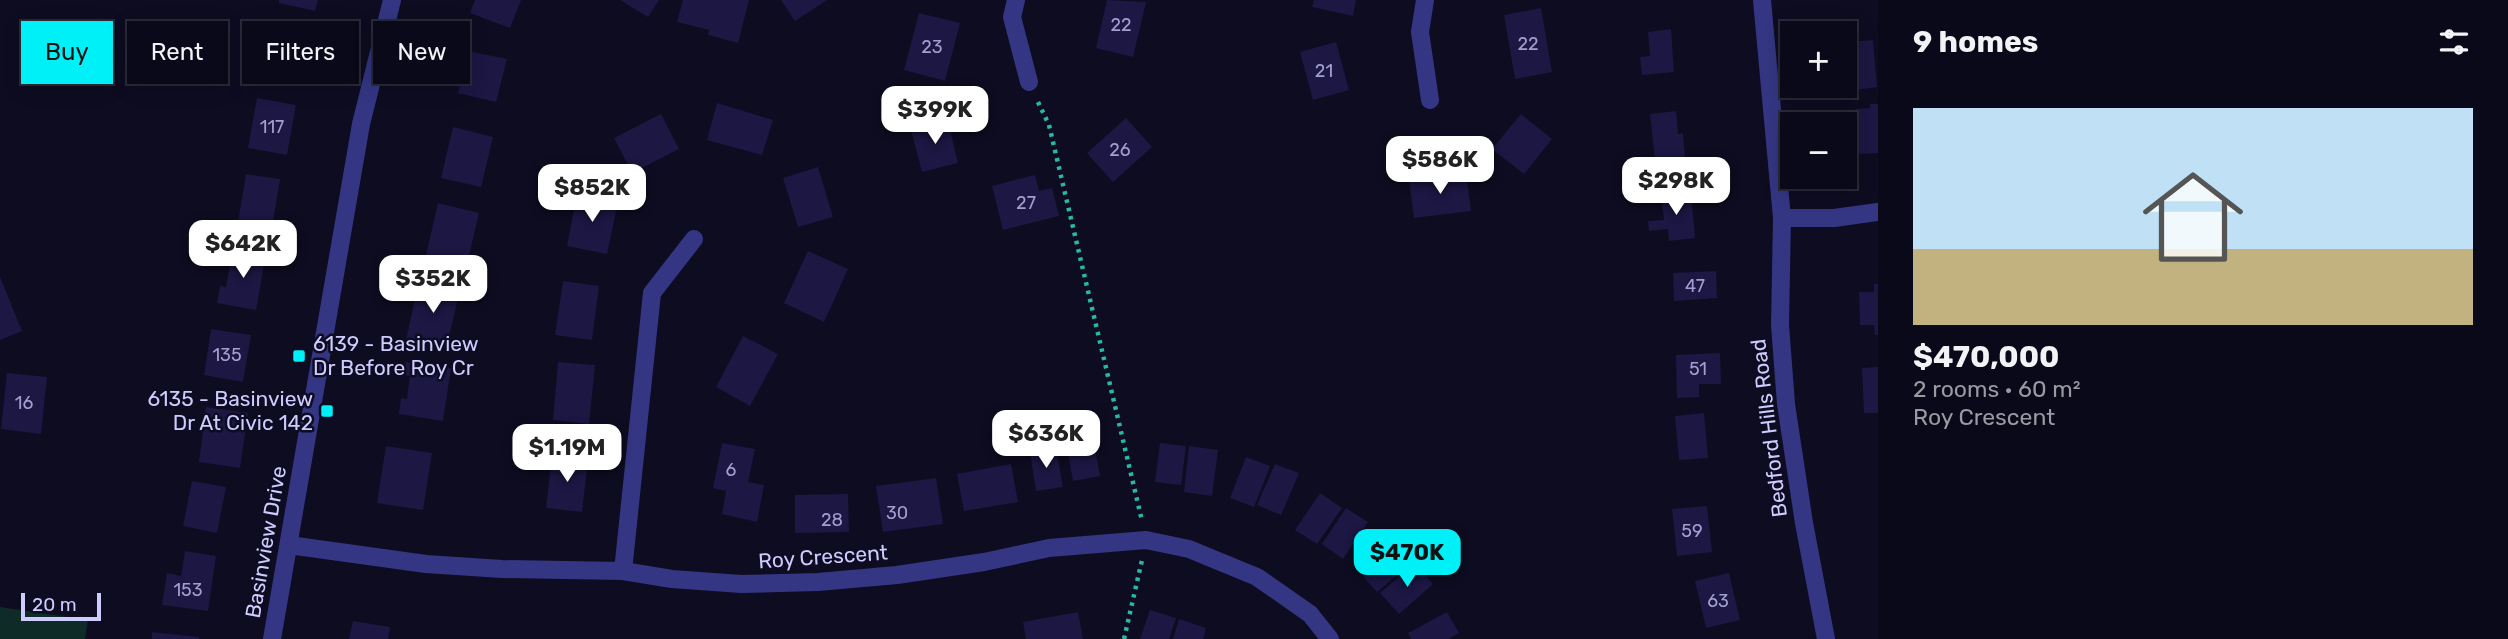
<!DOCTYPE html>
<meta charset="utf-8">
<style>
:root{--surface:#0a0919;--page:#131222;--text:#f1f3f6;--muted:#999aa2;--line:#2a2a38;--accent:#00f0f7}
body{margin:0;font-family:Rubik,sans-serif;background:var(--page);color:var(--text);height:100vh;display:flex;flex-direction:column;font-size:26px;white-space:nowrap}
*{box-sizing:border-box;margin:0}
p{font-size:23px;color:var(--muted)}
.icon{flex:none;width:38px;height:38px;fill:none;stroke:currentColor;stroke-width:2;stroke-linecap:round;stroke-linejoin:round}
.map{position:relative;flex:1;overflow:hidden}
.drawer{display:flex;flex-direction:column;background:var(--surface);width:630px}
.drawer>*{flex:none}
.hud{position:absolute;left:21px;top:21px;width:665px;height:63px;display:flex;gap:14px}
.controls{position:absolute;left:1780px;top:21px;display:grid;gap:14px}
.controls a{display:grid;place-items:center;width:77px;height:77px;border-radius:0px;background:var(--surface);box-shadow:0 4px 18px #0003,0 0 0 2px var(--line);font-size:35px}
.scale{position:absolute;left:21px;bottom:18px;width:80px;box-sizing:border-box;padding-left:7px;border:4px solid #ceccff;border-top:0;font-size:19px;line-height:24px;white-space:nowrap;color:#ceccff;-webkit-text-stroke:5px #0e0c21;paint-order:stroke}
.price{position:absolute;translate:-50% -60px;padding:0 16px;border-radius:14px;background:#fff;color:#222;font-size:23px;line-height:46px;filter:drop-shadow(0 2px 4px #0008)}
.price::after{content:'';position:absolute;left:50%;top:42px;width:21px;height:16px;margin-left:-10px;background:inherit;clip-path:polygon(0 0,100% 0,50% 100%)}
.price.selected{background:var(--accent);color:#111}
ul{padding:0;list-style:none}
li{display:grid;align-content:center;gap:14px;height:371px;padding:0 35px}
li span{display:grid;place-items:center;height:217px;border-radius:0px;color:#555}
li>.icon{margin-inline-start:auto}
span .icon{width:126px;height:126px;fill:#fffc;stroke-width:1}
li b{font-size:30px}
h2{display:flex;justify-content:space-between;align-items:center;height:84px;padding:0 35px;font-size:30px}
.tag{padding:0 24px;border-radius:0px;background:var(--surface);box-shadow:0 4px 18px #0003,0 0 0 2px var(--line);font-size:24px;line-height:63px}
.tag.selected{background:var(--accent);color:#111}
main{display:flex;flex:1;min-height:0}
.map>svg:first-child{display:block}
</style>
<main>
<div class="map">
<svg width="1878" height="639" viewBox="0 0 1878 639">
<rect width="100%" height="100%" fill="#0e0c21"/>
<!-- green -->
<path fill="#0e2b28" d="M0 607 88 620 85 639H0Z"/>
<!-- building -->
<path fill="#1c1743" d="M279 0H318L315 11 279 3Z
M475 0H521L510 28 470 13Z
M620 0H659L648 17Z
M683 0H749L738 43 708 35 709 30 677 22Z
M781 0H827L795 21Z
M1107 0 1146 2 1133 57 1096 48Z
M1314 0H1356L1353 16 1312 7Z
M1541 8 1552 72 1515 79 1504 15Z
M919 13 960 23 945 81 904 70Z
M263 24 309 32 302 68 292 66 289 84 241 75 248 35 261 37Z
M1671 29 1674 72 1642 75 1640 57 1650 56 1648 32Z
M1873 40 1877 87 1855 90 1850 42Z
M1336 42 1349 90 1313 100 1300 52Z
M468 51 507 59 496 102 458 93Z
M257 98 296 105 287 155 248 148Z
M717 103 773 120 762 155 707 140Z
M1870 104H1878V153L1858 154 1856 109 1870 108Z
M1676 111 1678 134 1683 133 1685 158 1655 161 1650 114Z
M661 114 679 149 632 173 614 138Z
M1521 114 1552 139 1524 174 1492 149Z
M1126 118 1152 147 1113 182 1087 153Z
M948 121 958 163 922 172 911 130Z
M453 127 493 137 481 187 441 178Z
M818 167 833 217 798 227 783 178Z
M1466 173 1471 211 1414 218 1409 180Z
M246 174 280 179 271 233 237 228Z
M1035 175 1039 191 1052 188 1059 216 1003 230 992 186Z
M1691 192 1695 238 1669 241 1668 229 1649 231 1648 221 1664 220 1661 195Z
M577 194 618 202 607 254 567 246Z
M438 203 479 213 467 264 426 255Z
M233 248 266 254 256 310 217 303 220 286 226 287Z
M808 251 848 269 824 322 784 303Z
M1716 271 1717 298 1674 301 1673 273Z
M0 277 22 331 0 340Z
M419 281 460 290 446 349 406 340Z
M563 281 599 286 592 340 555 335Z
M1874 284H1878V335H1875L1874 325H1860L1859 292H1874Z
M211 329 251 335 243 382 204 375Z
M743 336 778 354 750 406 716 387Z
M1720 353 1721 384H1699V397L1677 398 1676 355Z
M406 362 451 368 443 421 399 414 401 398 407 399 410 376 404 375Z
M558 362 595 365 589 424 553 420Z
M1878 367V413H1864L1862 368Z
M7 373 47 377 41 434 1 429Z
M206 407 248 413 240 468 199 462Z
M1704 413 1708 458 1679 460 1675 416Z
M1093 438 1100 476 1073 481 1066 443Z
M722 443 755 449 748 482 764 485 757 522 722 514 726 491 713 488Z
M1160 443 1186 446 1181 485 1155 482Z
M386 446 432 453 423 510 377 503Z
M1189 446 1218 450 1212 496 1184 492Z
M1056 448 1063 487 1036 491 1030 452Z
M552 456 588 460 582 512 546 508Z
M1246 457 1270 466 1254 507 1230 498Z
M1011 464 1018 502 964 511 957 474Z
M1275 464 1299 473 1281 515 1257 505Z
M936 478 943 524 883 532 876 486Z
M192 481 226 487 217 533 183 526Z
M1320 493 1342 508 1317 544 1295 530Z
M848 494 849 532 795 533V495Z
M1707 506 1712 552 1677 556 1672 509Z
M1346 508 1368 522 1343 559 1322 544Z
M1392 544 1410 564 1377 592 1359 572Z
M185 551 216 556 208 611 162 605 167 573 181 576Z
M1415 563 1433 584 1399 614 1380 593Z
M1729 573 1740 620 1706 628 1695 581Z
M1150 610 1176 618 1169 639H1140Z
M1078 612 1083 639H1026L1023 622Z
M1447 612 1459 633 1449 639H1411L1408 633Z
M1179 619 1206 628 1203 639H1173Z
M353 621 390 627 388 639H349Z
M152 632 199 637V639H152Z"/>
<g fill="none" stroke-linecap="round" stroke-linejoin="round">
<!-- path -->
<path stroke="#26b9a5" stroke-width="4.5" stroke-dasharray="3.5 5" stroke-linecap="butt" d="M1038 102 1049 125 1142 521
M1124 639 1142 560"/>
<!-- minor -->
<path stroke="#343683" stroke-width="18" d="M1016 0 1012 17 1029 82
M1425 0 1420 32 1430 100
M1762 0 1782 218 1780 325 1786 404 1804 523 1826 639
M1782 218H1834L1878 212
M289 545 426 564 502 569 623 571 672 579 741 584 818 582 897 575 984 562 1049 548 1146 540 1189 549 1257 577 1310 614 1330 639
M623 571 652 293 694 239
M272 639 361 124 392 0"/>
</g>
<!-- markers -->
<g fill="#00f0f7" stroke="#0e0c21" stroke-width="2.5">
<rect x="292" y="349" width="14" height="14" rx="3.5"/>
<rect x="320" y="404" width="14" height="14" rx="3.5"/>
</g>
<g text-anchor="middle" stroke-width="5" stroke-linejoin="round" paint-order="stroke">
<!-- number labels -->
<g font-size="18" fill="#a29fd0">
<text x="1121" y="31">22</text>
<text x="1528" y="50">22</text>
<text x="932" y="53">23</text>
<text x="1324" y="77">21</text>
<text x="272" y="133">117</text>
<text x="1120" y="156">26</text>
<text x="1026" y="209">27</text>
<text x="1695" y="292">47</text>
<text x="227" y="361">135</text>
<text x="1698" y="375">51</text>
<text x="24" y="409">16</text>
<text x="731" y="476">6</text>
<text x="897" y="519">30</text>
<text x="832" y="526">28</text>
<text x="1692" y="537">59</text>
<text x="188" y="596">153</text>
<text x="1718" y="607">63</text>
</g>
<!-- poi labels -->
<g font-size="21" fill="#ceccff" stroke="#0e0c21" text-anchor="start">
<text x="313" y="351">6139 - Basinview<tspan x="313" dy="24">Dr Before Roy Cr</tspan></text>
<text x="313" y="406" text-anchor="end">6135 - Basinview<tspan x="313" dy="24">Dr At Civic 142</tspan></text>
</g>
<!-- street labels -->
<g font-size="21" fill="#ceccff" stroke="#0e0c21">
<text transform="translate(1769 428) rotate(-97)" y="7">Bedford Hills Road</text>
<text transform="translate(266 542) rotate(-80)" y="7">Basinview Drive</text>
<text transform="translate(823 557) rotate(-4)" y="7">Roy Crescent</text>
</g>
</g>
</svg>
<div class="controls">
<a>+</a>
<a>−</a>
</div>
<div class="scale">20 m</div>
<b class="price" style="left:935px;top:146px">$399K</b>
<b class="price" style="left:1440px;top:196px">$586K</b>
<b class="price" style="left:1676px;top:217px">$298K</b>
<b class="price" style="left:592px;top:224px">$852K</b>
<b class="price" style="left:243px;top:280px">$642K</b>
<b class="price" style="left:433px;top:315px">$352K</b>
<b class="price" style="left:1046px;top:470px">$636K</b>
<b class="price" style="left:567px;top:484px">$1.19M</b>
<b class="price selected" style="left:1407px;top:589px">$470K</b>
<div class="hud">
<a class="tag selected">Buy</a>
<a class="tag">Rent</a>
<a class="tag">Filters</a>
<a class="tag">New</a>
</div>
</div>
<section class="drawer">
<h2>9 homes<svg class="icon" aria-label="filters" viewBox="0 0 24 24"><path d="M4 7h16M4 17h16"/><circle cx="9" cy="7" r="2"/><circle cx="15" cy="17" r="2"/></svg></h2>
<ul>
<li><span style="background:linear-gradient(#bfe0f5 65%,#c2b280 0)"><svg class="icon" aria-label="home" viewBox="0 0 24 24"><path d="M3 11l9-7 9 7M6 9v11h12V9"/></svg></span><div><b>$470,000</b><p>2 rooms · 60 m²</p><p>Roy Crescent</p></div></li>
</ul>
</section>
</main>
